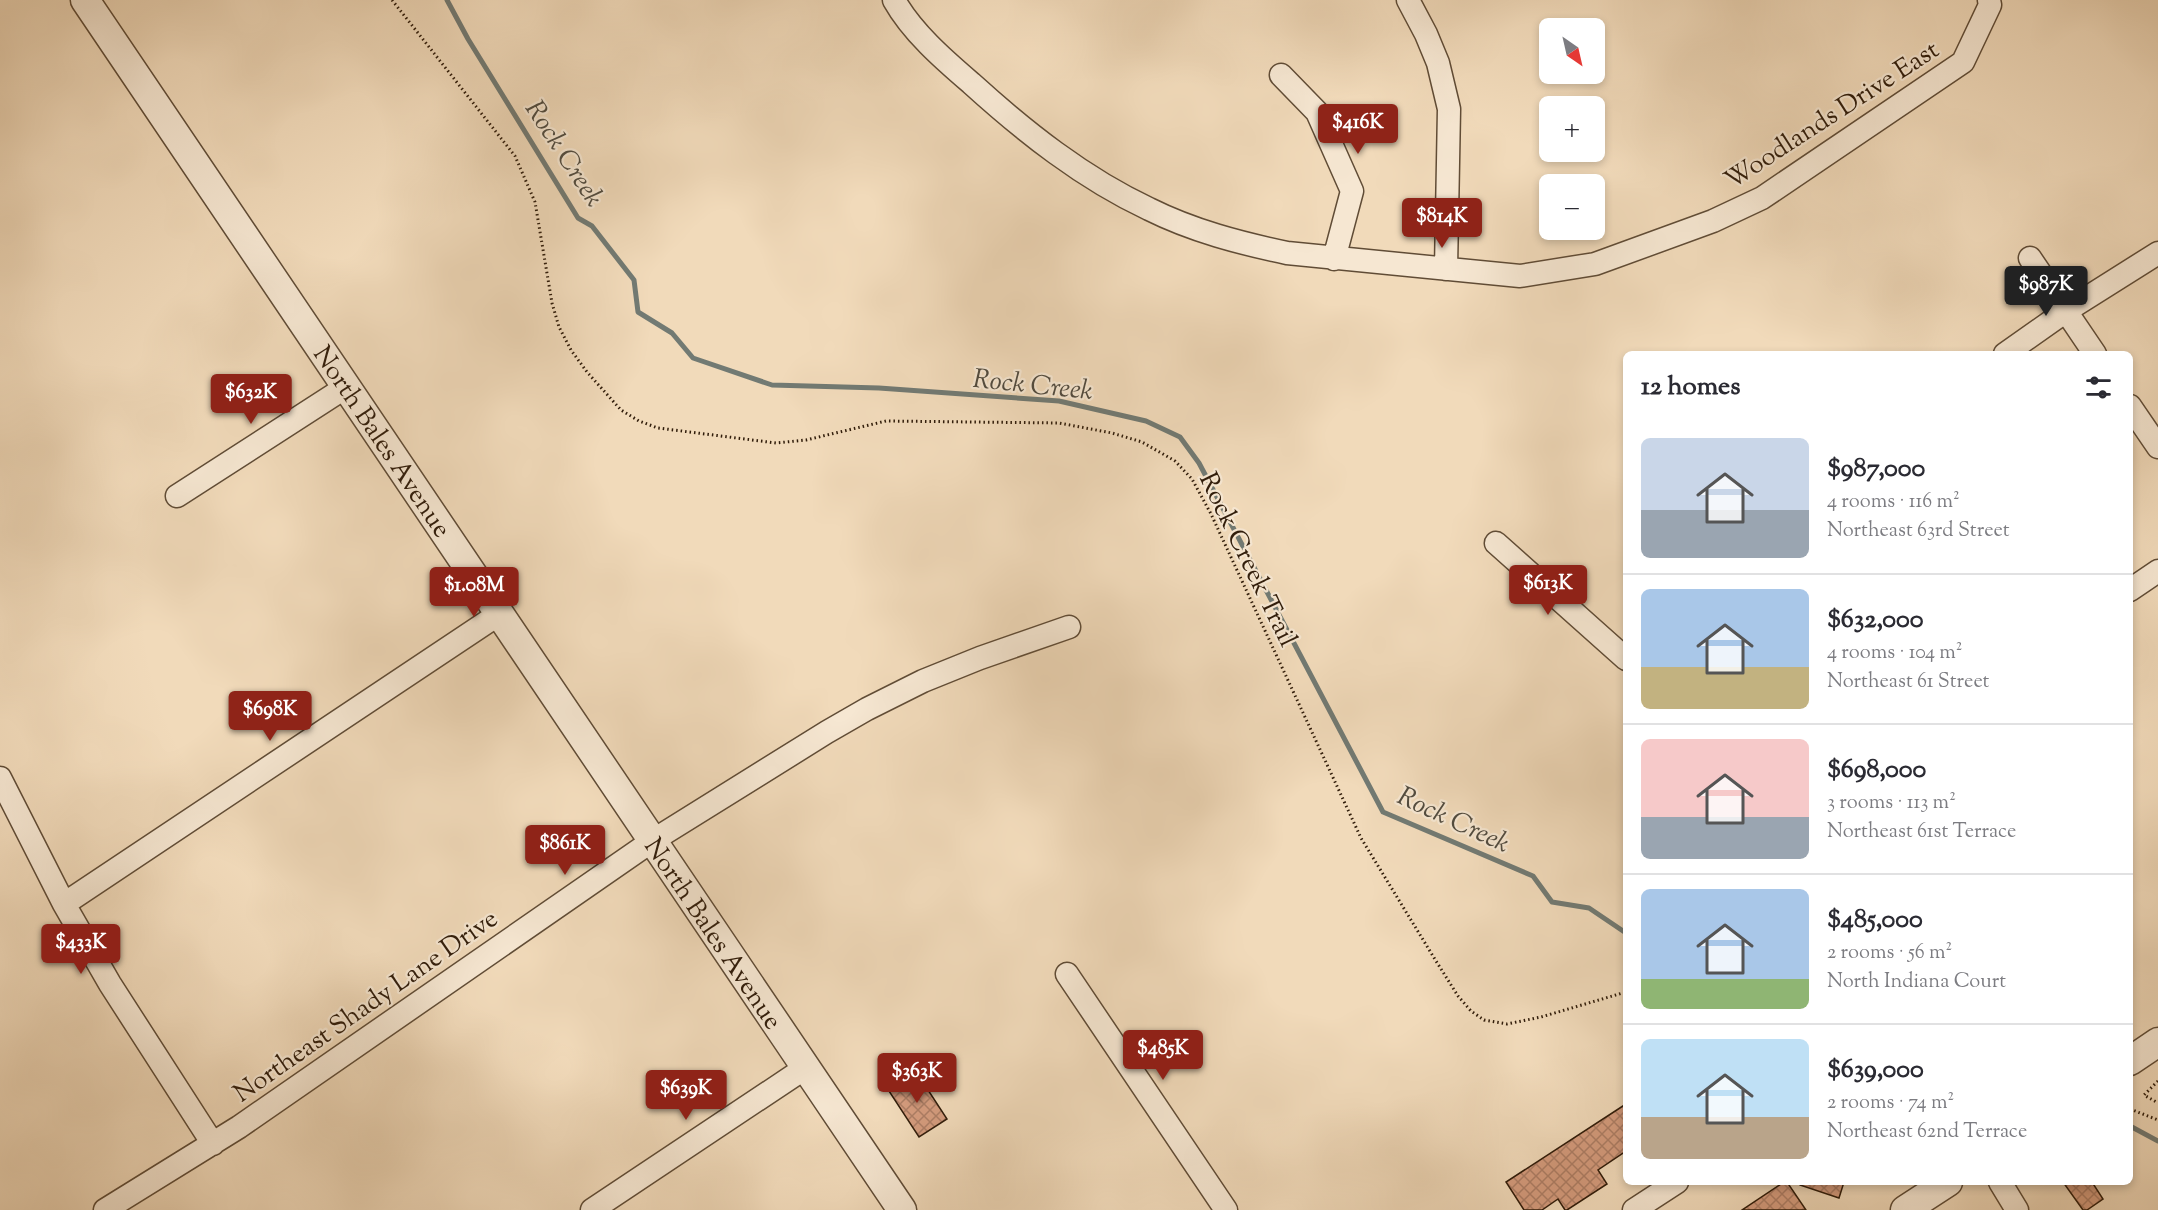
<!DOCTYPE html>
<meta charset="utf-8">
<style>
:root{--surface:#fff;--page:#f2f2f3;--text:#2b2b33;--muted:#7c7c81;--line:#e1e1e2;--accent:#8f2418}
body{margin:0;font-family:"Sorts Mill Goudy",serif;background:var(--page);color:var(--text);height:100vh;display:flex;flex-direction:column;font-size:22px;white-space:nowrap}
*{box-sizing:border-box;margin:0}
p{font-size:20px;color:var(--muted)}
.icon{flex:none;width:33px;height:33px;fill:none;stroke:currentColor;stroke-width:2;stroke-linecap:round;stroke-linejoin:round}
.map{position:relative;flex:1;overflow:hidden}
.side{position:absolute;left:1623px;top:351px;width:510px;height:834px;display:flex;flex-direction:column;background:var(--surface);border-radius:9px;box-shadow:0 3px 9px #0003}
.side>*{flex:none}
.needle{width:39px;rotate:146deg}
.tools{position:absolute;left:1539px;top:18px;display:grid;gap:12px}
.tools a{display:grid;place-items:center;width:66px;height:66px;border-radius:9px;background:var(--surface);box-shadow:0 3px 9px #0003;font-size:30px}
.price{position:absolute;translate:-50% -51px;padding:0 14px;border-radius:6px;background:var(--accent);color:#fff;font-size:20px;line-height:39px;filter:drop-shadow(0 2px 3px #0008)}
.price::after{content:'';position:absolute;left:50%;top:36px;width:18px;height:14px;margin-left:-9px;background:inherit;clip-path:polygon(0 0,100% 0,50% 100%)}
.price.selected{background:#222;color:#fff}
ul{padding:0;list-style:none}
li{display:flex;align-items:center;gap:18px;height:150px;padding:0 18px}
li+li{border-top:2px solid var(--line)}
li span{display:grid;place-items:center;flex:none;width:168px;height:120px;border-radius:9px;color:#555}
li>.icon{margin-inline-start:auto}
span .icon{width:72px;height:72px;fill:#fffc;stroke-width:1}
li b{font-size:26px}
h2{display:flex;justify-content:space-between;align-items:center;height:72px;padding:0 18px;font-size:26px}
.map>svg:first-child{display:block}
</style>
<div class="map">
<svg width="2158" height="1210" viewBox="0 0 2158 1210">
<defs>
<pattern id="building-cross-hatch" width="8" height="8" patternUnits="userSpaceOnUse" patternTransform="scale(1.5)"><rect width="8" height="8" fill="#d59c7e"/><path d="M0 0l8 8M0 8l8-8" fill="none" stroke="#ad7e65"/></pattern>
</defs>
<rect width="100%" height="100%" fill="#f1daba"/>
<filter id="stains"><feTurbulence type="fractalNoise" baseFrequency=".00333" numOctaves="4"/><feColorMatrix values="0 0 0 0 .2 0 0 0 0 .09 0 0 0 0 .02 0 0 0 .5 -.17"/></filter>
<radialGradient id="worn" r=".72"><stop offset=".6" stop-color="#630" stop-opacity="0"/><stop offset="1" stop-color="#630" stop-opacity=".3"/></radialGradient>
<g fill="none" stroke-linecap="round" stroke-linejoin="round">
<!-- stream -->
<path stroke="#727a73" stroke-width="5" d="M447 0 468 39 578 218 592 226 634 280 638 312 672 333 693 358 772 385 879 388 1059 401 1146 421 1180 437 1199 463 1383 812 1533 876 1552 902 1589 908 1626 933
M2130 1126 2158 1141"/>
</g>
<!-- building -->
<path fill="url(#building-cross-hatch)" stroke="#301c0a" stroke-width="1.5" d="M915 1070 947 1119 919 1137 887 1088Z
M1626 1104V1151L1598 1170 1607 1184 1567 1210H1565L1558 1199 1542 1210H1524L1506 1182Z
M1784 1182H1787L1806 1210H1742Z
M1800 1182H1844L1839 1198 1800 1185Z
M2063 1182H2092L2103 1199 2087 1210H2083Z"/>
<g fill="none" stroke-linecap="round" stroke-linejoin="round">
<defs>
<path id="minor" d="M894 0C912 32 943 59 971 83 1025 132 1083 178 1149 209 1193 231 1240 243 1287 253L1520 276 1595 264 1713 221 1762 198 1963 62 1990 5 1989 0
M1408 0 1426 34 1438 63 1449 109 1446 269
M1281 75 1317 112 1352 191 1334 259
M2030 258 2095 354
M2005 354 2066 311 2158 253
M2130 406 2158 447
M177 496 346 387
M1496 543 1626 659
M2130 590 2158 571
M0 778 64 904 110 984 213 1144
M64 904 499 614
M1067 974 1226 1210
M2000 1182 2017 1210
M105 1210 239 1127 652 841 827 732 867 709 923 681 980 658 1069 627
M592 1210 805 1068
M1634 1210 1677 1182"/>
<path id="tertiary" d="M85 0 902 1210
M2130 1061 2158 1042
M1905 1210 1948 1182"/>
</defs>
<!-- minor casing -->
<use href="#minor" stroke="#604c36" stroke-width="25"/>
<!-- tertiary casing -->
<use href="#tertiary" stroke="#604c36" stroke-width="31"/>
<!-- path -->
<path stroke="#301c0a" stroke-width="3" stroke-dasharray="1.5 3" stroke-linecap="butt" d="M392 0 515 156 535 202 552 303 559 327 571 350 587 372 621 410 639 421 658 428 776 443 806 440 886 421 1059 423 1112 433 1142 442 1175 461 1192 479 1211 514 1361 838 1436 961 1458 996 1471 1011 1484 1020 1507 1024 1541 1017 1626 992
M2158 1081 2144 1095 2158 1103
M2130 1109 2158 1120"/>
<!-- minor -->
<use href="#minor" stroke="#f6e7d2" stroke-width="22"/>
<!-- tertiary -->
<use href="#tertiary" stroke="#f6e7d2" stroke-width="28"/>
</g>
<g text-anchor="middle" stroke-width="4.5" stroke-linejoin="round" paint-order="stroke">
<!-- street labels -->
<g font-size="26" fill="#301c0a" stroke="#f6e7d2">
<text transform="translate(1831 114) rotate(-33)" y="9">Woodlands Drive East</text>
<text transform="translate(383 441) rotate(56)" y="9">North Bales Avenue</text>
<text transform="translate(1249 559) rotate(64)" y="9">Rock Creek Trail</text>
<text transform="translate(714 933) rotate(56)" y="9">North Bales Avenue</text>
<text transform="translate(365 1005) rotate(-35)" y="9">Northeast Shady Lane Drive</text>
</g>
<!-- water labels -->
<g font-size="27" font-style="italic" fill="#514b3f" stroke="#f6e7d2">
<text transform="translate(565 153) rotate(57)" y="9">Rock Creek</text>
<text transform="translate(1033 384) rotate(6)" y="9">Rock Creek</text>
<text transform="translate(1454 819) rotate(25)" y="9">Rock Creek</text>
</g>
</g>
<rect width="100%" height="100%" filter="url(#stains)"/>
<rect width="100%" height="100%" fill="url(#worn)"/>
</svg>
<div class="tools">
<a><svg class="needle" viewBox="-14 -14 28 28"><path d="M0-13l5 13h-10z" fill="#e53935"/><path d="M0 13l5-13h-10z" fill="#7c7c81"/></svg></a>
<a>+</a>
<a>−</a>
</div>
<b class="price" style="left:1358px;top:155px">$416K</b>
<b class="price" style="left:1442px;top:249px">$814K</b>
<b class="price selected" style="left:2046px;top:317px">$987K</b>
<b class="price" style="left:251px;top:425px">$632K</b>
<b class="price" style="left:1548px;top:616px">$613K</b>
<b class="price" style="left:474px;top:618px">$1.08M</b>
<b class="price" style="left:270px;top:742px">$698K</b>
<b class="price" style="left:565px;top:876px">$861K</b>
<b class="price" style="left:81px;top:975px">$433K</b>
<b class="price" style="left:1163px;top:1081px">$485K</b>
<b class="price" style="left:917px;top:1104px">$363K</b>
<b class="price" style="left:686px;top:1121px">$639K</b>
<section class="side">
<h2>12 homes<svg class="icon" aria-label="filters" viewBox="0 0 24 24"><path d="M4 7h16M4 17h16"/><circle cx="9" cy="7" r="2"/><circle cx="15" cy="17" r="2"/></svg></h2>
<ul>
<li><span style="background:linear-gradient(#c9d6e8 60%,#9aa5b1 0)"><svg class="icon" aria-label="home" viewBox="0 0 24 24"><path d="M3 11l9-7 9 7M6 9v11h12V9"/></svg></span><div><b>$987,000</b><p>4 rooms · 116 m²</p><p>Northeast 63rd Street</p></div></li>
<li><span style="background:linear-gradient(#a9c7e8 65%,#c2b280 0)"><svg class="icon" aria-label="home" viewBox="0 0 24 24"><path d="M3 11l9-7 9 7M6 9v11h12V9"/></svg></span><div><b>$632,000</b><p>4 rooms · 104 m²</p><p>Northeast 61 Street</p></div></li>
<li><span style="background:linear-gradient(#f6c9c9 65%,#9aa5b1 0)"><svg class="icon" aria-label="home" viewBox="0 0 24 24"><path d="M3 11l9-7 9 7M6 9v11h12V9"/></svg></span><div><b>$698,000</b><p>3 rooms · 113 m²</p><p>Northeast 61st Terrace</p></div></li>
<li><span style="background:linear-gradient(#a9c7e8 75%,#8fb573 0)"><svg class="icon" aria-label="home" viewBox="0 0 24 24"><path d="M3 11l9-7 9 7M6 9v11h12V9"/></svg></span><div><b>$485,000</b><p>2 rooms · 56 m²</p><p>North Indiana Court</p></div></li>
<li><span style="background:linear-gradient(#bfe0f5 65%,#b9a48a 0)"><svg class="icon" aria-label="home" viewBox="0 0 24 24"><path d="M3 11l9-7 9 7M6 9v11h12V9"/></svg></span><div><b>$639,000</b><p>2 rooms · 74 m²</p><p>Northeast 62nd Terrace</p></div></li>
</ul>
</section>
</div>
